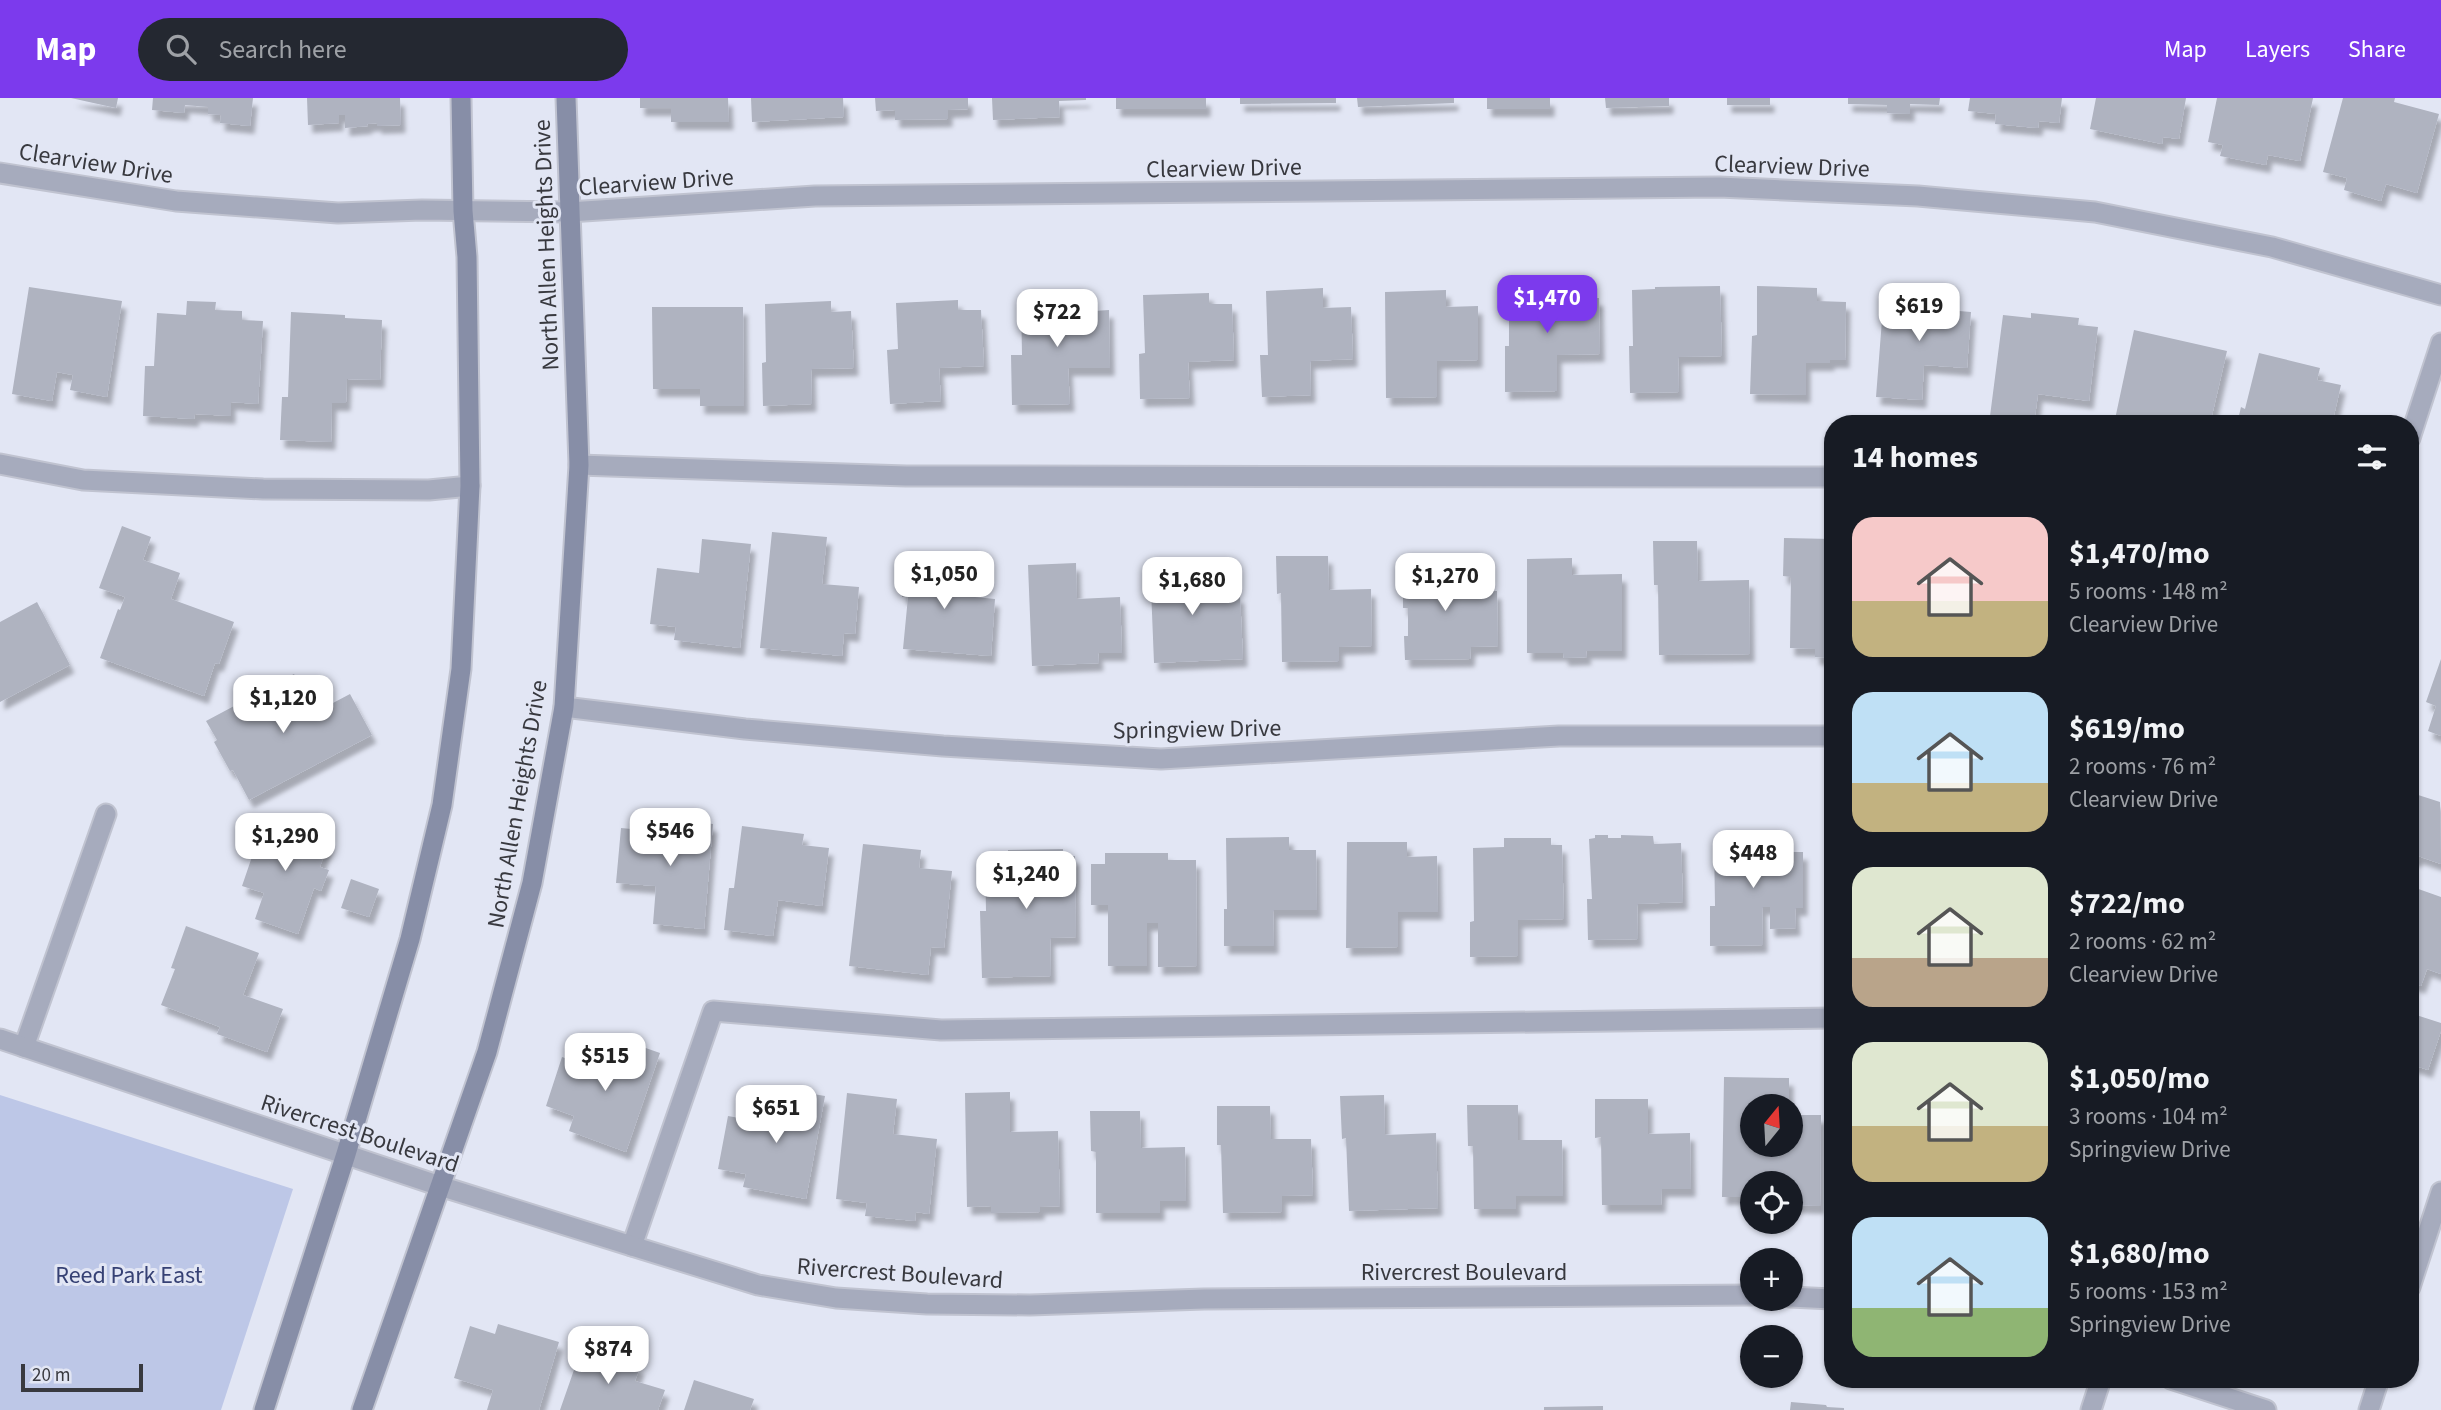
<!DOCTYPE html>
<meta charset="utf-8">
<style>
:root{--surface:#171b24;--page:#242831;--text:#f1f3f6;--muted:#9ea1a6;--accent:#7c3aed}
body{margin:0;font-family:"Source Sans 3",sans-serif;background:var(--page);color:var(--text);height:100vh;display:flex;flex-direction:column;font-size:26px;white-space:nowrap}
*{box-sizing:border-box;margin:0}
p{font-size:23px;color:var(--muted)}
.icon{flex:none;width:38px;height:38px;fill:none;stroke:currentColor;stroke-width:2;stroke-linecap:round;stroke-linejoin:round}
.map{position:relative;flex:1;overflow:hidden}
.drawer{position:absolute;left:1824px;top:317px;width:595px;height:973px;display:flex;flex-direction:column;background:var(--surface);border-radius:28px;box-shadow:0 2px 5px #0004}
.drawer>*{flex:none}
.needle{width:46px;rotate:18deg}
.tools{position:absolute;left:1740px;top:996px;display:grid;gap:14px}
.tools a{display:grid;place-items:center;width:63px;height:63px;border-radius:50%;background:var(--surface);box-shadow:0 2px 5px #0004;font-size:35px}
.scale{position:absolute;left:21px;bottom:18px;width:122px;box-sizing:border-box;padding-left:7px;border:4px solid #38393f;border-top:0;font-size:19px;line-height:24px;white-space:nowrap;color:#38393f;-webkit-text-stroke:5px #e2e6f4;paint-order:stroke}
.price{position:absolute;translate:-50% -60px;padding:0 16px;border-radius:14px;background:#fff;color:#222;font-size:23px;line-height:46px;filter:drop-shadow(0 2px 4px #0008)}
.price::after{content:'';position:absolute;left:50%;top:42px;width:21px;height:16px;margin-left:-10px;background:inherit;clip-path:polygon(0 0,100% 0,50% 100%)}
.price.selected{background:var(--accent);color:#fff}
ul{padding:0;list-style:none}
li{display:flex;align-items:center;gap:21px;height:175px;padding:0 28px}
li span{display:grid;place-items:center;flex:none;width:196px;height:140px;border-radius:21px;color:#555}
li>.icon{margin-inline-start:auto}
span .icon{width:84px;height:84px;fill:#fffc;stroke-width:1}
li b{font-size:30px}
h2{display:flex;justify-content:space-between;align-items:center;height:84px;padding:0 28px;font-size:30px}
header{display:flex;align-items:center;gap:42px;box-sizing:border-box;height:98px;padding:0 35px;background:var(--accent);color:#fff}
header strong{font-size:33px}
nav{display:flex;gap:38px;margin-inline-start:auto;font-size:24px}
.search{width:490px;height:63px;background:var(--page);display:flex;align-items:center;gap:18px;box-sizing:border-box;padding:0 24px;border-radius:38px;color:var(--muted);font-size:26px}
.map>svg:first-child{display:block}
</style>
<header>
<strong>Map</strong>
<div class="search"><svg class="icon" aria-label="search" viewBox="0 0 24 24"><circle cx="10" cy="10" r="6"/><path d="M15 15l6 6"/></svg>Search here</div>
<nav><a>Map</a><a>Layers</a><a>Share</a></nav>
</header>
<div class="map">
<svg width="2441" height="1312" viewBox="0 0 2441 1312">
<defs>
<filter id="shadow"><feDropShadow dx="4.5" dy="8" stdDeviation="2" flood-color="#0004"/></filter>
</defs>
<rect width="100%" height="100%" fill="#e2e6f4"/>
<!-- green -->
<path fill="#bdc7e7" d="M0 997 293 1091 221 1312H0Z"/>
<!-- building -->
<path fill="#afb3c0" filter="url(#shadow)" d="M71 0H118L116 10Z
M153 0H253L250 28 220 25 221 17 208 16V9L185 7 184 15 152 12Z
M307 0H400L401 27 377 28V25L367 26 368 28 345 30V17H339V25L308 27Z
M640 0H728L729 24H671V10H640Z
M751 0H843L844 19 752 24Z
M875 0H968V11L948 12V21L895 22V12L876 13Z
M992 0H1086V2L1059 3 1060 19 993 22Z
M1116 0H1206V11H1116Z
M1240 0H1336V5L1240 6Z
M1357 0H1454V5L1358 9Z
M1487 0H1550V11H1487Z
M1605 0H1669V8L1606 10Z
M1727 0H1770V7H1727Z
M1848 0H1940L1939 7 1910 6V16L1887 15V7L1848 6Z
M1970 0H2062L2059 25 2039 23 2038 30 1995 26 1996 16 1968 13Z
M2096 0H2186L2179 41 2163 39 2162 46 2090 31Z
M2217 0H2313L2300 63 2268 57 2266 67 2220 58 2223 47 2208 44Z
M2343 0H2395L2394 4 2439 16 2417 95 2386 86 2381 103 2344 92 2347 80 2323 74Z
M1720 188 1722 258 1678 259 1679 294 1630 295 1629 248H1633L1632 192 1655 191V189Z
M1757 188 1817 190V203L1846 204 1845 262H1830V265H1806V297L1750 296 1752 238 1757 237Z
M29 189 122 203 107 299 70 292 73 277 57 274 52 303 12 296Z
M1323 190V210L1351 209 1353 261 1310 263 1311 297 1262 299 1260 257H1268L1266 193Z
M1509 190H1572V200H1599L1600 256 1557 257V293L1505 294V248H1509Z
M1446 192V209L1478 208V262L1437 263V299L1386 300 1385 194Z
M1209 195V206H1232L1234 262 1188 264 1190 300 1140 301 1139 256 1145 255 1143 197Z
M1884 196 1947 200V212L1971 214 1967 270 1924 267 1922 302 1876 299Z
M1078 199 1079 214 1109 212 1110 270H1068L1070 306 1012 307 1011 257H1022L1021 200Z
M958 202V212H981L984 268 939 270 941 303 890 306 887 252 898 251 896 205Z
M187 203 216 204 215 212 242 213V222L263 223 258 306 231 304V318L195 316 194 321 143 318 145 268H154L157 215 186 217Z
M831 203V214L851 213 854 270 811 271 812 306 763 308 762 265 766 264 765 206Z
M652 209H743L744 308H700V291H653Z
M291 214 345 217V220L382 222 380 282 347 281 346 305H332L331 344 280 342 282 299H288Z
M2031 215 2079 220 2078 227 2098 229 2089 303 2038 296 2034 326H1989L2003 217 2031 220Z
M2134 232 2227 253 2210 326H2180L2163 322 2162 326H2114Z
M2259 255 2320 270 2317 282 2341 287 2332 326H2237L2241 309 2245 311Z
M122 428 151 439 143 462 180 475 171 501 234 524 219 566 215 565 204 598 100 560 118 511 120 512 125 499 99 490Z
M772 434 827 439 822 486 859 489 855 536 844 535 842 558 760 550Z
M1784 440 1832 441V560L1815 559V551L1790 550 1791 479 1783 478Z
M702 441 751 446 740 550 674 542 676 529 650 526 657 470 699 475Z
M1653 443H1697L1698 483 1749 482 1750 556 1659 557 1658 487H1654Z
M1276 458H1328L1329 492 1371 491 1372 548 1339 549V563L1282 564 1281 495 1277 496Z
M905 459 958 463 955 497 995 501 991 558 903 551 908 499H902Z
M1452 460 1453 494 1497 493 1498 548 1471 549 1470 561 1405 562 1404 538H1408V510H1403V461Z
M1572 460V477L1622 476V553H1586L1587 559 1564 560 1563 555H1527V461Z
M1199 463 1200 498 1240 497 1243 561 1154 565 1150 465Z
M1076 465 1077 501 1120 499 1122 555H1098L1099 565 1032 568 1028 467Z
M37 504 70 567 0 604V524Z
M2441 561V638L2428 633 2436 608 2426 604Z
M294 576 314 615 350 596 372 637 249 702 233 672 230 673 214 644 217 642 206 623Z
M2412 695 2440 704 2441 766 2418 758 2417 762 2410 759V703Z
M260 720 329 743 320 769 329 772 321 793 314 790 298 836 255 821 264 795 242 788 256 747 252 746Z
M654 720 713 726 704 831 653 826 656 788 616 785 621 730 652 733Z
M742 728 804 736 802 747 829 750 822 808 778 802 773 838 724 832 729 790H734Z
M1595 737H1608V740H1621V737L1653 738 1654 746 1681 745 1683 804 1637 806 1638 841 1588 842 1587 801H1592L1589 741 1595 740Z
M1289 739V752H1316L1317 812H1273L1274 848H1224V811H1227L1226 740Z
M1771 739V754H1803V810H1795L1796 830 1770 831V809H1762L1763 847 1710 848V808H1715L1714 741Z
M1504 740H1551V747H1562L1564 821 1518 822V858L1470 859V824L1474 823 1473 750 1504 749Z
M1347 744H1407V759L1437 758 1438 814H1398V849L1346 850Z
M863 746 921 752 919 770 952 773 944 850 931 849 928 877 849 868Z
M1063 751V758H1075L1076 839 1050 840 1051 878 982 880 980 813H986L985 758 1008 757V752Z
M1105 755H1168V762H1196L1197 868 1158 869V825H1147V868H1108V807H1091V766H1105Z
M351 781 379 791 369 819 341 810Z
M2410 788 2441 799V876L2427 871 2421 888 2410 884Z
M1829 811H1832V846H1827Z
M186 828 259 855 243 897 283 911 267 954 217 936 220 929 161 907 175 871 171 870Z
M2410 915 2441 925V933L2428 972 2410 966Z
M614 939 660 955 626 1054 569 1033 574 1018 546 1008 562 959 603 973Z
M1724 979 1789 980V1008H1752V1046H1790V1017H1821L1820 1108 1790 1107V1085H1752V1099H1722Z
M778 990 825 998 806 1101 743 1089 746 1076 718 1071 728 1018 772 1026Z
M1010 994V1034L1058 1033 1060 1108 1040 1109V1114L991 1115V1108L967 1109 965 995Z
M847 995 897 1001 893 1036 937 1041 929 1116 916 1114 915 1123 865 1118 867 1105 836 1101Z
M1384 997 1385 1037 1436 1035 1438 1110 1349 1113 1346 1040 1342 1041 1340 998Z
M1595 1001H1648V1036L1690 1035 1691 1091H1662L1661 1107H1602L1601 1039 1595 1040Z
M1467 1007H1518V1042H1562L1563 1098H1516V1111H1474L1473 1048H1468Z
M1217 1008H1270L1271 1041H1311L1313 1097 1282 1098V1114L1223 1115 1221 1047H1217Z
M1090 1013H1140L1141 1050 1185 1049 1186 1103H1160V1115H1096V1054L1091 1053Z
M498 1226 559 1244 539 1312H487L493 1292 454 1280 470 1228 495 1236Z
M582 1249 640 1269 635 1283 665 1292 658 1312H560Z
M694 1282 754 1301 750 1312H684Z
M1791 1304 1826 1307 1827 1309 1844 1310V1312H1790Z
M1603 1308V1312H1544V1309Z"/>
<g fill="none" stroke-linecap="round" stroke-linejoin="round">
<defs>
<path id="service" d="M0 366 83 382 263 391 429 392 470 388
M579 367 906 378 1832 379
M632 1148 713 913 941 932 1832 920
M2410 1189 2441 1094
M2369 1312 2379 1281"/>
<path id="minor" d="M0 75 176 103 338 115 422 112 569 114 815 98 1719 89 1918 98 2095 114 2272 149 2441 197
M2410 340 2441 245
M564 609 745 631 943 648 1161 661 1559 638H1832
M24 949 106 716
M2091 1312 2101 1281"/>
<path id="tertiary" d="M0 941 440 1088 632 1148 758 1187 836 1200 927 1206 1030 1207 1204 1201 1752 1197
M1790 1199 1832 1201
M2171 1281 2266 1312"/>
<path id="secondary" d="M264 1312 346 1056 410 841 442 707 461 571 470 388 467 159 463 113 461 0
M362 1312 487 954 532 785 564 609 579 367 566 0"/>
</defs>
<!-- service casing -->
<use href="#service" stroke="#c0c3d0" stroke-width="23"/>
<!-- minor casing -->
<use href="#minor" stroke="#c0c3d0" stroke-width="23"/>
<!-- tertiary casing -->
<use href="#tertiary" stroke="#c0c3d0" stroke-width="23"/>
<!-- secondary casing -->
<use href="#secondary" stroke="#c0c3d0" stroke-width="23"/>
<!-- service -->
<use href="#service" stroke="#a6abbd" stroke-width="19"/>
<!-- minor -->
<use href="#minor" stroke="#a6abbd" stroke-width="19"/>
<!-- tertiary -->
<use href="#tertiary" stroke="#a6abbd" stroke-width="19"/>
<!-- secondary -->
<use href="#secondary" stroke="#878ea7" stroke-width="19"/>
</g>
<g text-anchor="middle" stroke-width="6" stroke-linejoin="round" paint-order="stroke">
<!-- street labels -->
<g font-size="24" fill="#38393f" stroke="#e2e6f4">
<text transform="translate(96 65) rotate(9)" y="8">Clearview Drive</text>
<text transform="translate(1792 68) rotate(2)" y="8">Clearview Drive</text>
<text transform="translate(1224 70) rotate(-1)" y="8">Clearview Drive</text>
<text transform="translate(656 84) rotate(-4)" y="8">Clearview Drive</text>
<text transform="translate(546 147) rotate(-92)" y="8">North Allen Heights Drive</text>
<text transform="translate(1197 631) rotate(-1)" y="8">Springview Drive</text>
<text transform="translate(517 706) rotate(-80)" y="8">North Allen Heights Drive</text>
<text transform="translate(360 1035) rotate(18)" y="8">Rivercrest Boulevard</text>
<text x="1464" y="1182">Rivercrest Boulevard</text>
<text transform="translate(900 1175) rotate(4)" y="8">Rivercrest Boulevard</text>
</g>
<!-- park labels -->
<g font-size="24" fill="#364174" stroke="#e2e6f4">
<text x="129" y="1185">Reed Park East</text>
</g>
</g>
</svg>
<div class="tools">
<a><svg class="needle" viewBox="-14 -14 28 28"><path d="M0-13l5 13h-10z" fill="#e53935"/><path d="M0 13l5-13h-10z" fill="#9ea1a6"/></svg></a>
<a><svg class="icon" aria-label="locate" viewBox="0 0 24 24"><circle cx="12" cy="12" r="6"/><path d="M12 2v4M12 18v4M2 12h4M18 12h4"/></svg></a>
<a>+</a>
<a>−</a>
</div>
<div class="scale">20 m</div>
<b class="price selected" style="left:1547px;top:237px">$1,470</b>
<b class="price" style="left:1919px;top:245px">$619</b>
<b class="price" style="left:1057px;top:251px">$722</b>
<b class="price" style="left:944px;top:513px">$1,050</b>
<b class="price" style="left:1445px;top:515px">$1,270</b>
<b class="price" style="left:1192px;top:519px">$1,680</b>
<b class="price" style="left:283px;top:637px">$1,120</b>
<b class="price" style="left:670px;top:770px">$546</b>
<b class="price" style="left:285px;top:775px">$1,290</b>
<b class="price" style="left:1753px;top:792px">$448</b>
<b class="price" style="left:1026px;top:813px">$1,240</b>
<b class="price" style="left:605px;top:995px">$515</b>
<b class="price" style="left:776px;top:1047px">$651</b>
<b class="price" style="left:608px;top:1288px">$874</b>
<section class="drawer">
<h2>14 homes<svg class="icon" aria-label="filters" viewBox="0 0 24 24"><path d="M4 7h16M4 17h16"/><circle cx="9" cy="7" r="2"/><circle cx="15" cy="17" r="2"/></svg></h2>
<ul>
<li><span style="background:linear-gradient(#f6c9c9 60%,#c2b280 0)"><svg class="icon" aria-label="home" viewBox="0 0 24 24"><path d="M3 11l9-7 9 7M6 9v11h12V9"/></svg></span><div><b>$1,470/mo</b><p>5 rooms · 148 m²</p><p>Clearview Drive</p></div></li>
<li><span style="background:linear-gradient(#bfe0f5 65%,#c2b280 0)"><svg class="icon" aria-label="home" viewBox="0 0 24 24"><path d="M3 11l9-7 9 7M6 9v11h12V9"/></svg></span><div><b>$619/mo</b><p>2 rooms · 76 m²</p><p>Clearview Drive</p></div></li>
<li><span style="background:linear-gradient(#dfe7d0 65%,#b9a48a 0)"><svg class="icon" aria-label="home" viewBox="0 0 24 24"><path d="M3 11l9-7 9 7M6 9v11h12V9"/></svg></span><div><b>$722/mo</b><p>2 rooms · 62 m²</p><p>Clearview Drive</p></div></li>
<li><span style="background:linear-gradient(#dfe7d0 60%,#c2b280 0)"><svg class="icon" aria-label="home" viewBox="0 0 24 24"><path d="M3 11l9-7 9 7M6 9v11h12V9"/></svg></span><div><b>$1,050/mo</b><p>3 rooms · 104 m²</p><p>Springview Drive</p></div></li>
<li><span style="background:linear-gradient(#bfe0f5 65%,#8fb573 0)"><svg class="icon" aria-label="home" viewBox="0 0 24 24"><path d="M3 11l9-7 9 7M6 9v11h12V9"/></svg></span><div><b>$1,680/mo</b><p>5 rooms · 153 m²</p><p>Springview Drive</p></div></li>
</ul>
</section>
</div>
